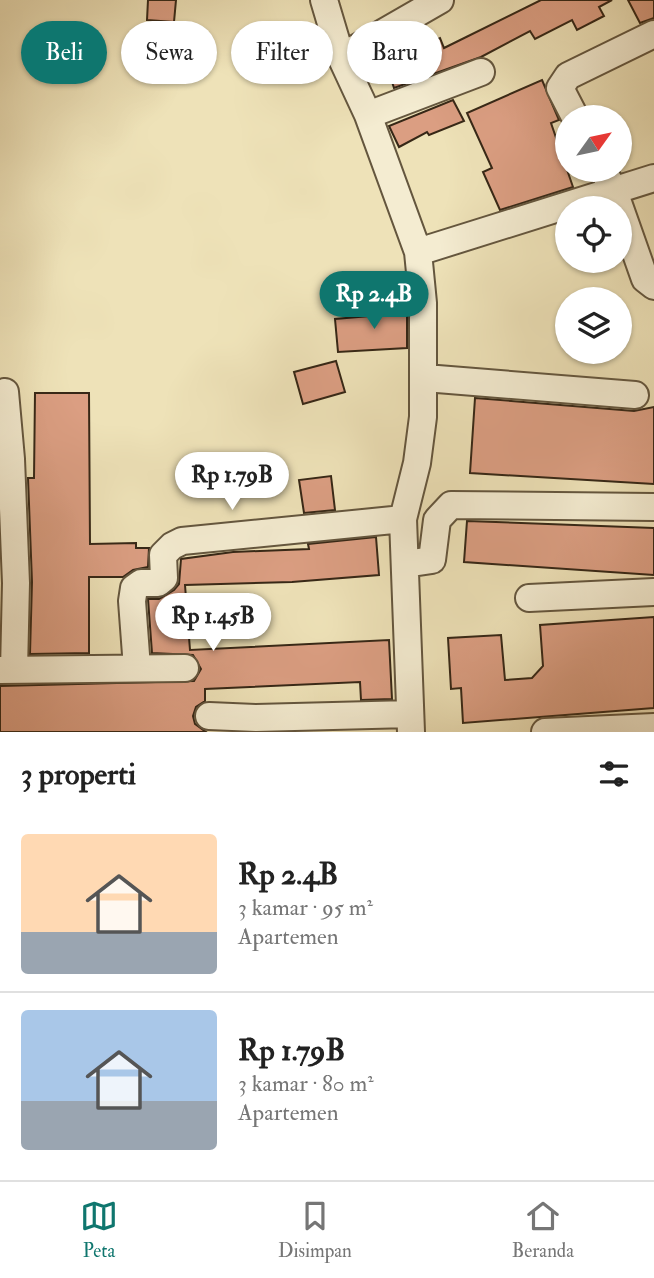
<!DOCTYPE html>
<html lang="id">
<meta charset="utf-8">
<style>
:root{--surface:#fff;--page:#f2f2f2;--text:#222;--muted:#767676;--line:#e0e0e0;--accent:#0f766e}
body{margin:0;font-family:"IM FELL Double Pica",serif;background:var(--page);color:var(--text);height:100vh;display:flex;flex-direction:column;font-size:26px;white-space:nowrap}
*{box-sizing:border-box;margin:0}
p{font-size:23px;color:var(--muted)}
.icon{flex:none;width:38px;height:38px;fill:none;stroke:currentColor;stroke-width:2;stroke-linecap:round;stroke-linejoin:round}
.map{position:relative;height:732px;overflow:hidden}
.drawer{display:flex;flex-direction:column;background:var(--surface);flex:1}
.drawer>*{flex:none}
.top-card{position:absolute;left:21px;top:21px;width:612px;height:63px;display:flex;gap:14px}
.needle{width:46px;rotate:57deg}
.buttons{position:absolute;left:555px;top:105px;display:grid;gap:14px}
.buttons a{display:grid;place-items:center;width:77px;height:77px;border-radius:50%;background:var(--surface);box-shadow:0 2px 5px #0004;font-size:35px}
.price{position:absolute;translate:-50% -60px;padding:0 16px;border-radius:24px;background:#fff;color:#222;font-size:23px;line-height:46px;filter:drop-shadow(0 2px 4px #0008)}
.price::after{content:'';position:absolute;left:50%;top:42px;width:21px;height:16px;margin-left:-10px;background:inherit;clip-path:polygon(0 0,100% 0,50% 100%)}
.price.active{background:var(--accent);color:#fff}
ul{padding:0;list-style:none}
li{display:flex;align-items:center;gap:21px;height:175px;padding:0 21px}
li+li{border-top:2px solid var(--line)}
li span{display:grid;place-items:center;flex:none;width:196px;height:140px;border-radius:7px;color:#555}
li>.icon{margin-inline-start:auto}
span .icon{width:84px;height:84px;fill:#fffc;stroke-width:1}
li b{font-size:30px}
h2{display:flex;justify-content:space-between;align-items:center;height:84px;padding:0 21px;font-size:30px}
.chip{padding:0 24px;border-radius:32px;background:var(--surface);box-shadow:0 2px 5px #0004;font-size:24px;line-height:63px}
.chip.active{background:var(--accent);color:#fff}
.dock{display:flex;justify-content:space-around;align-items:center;height:98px;border-top:2px solid var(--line);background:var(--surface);font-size:19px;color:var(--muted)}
.dock a{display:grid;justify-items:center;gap:4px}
.dock .active{color:var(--accent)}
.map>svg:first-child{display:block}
</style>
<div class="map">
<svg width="654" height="732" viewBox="0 0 654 732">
<rect width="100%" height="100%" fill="#eee2b8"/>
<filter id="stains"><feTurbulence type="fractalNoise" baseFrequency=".00286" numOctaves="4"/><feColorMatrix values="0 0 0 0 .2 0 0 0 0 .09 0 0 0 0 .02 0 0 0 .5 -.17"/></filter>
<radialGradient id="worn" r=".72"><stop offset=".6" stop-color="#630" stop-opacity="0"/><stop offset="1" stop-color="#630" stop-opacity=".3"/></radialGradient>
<!-- building -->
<path fill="#db9e82" stroke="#362716" stroke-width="2" d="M148 0H176L174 22 147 20Z
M541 0H612L599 7 604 16 577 30 572 20 535 39 530 31 481 57 394 88 386 63 440 38 444 48Z
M628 0H654V18L640 23Z
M261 37 273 68 251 77 236 51Z
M542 80 559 120 551 123 573 187 500 210 483 172 492 168 467 113Z
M453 100 464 121 429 135 427 132 399 147 389 126Z
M407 296V348L338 352 335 319 393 314 397 312 396 297Z
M336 361 345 392 303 404 294 372Z
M35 393H89L90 544 136 543V548H149L148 567 133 570 123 577H89V653L30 654 32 582 28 478H34Z
M475 398 634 411 654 407V484L470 473Z
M331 476 335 510 304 513 299 480Z
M467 521 654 528V575L464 562Z
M376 537 379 575 292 582 185 585 190 650 389 640 392 699 361 700 360 682 205 689V701L196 707 193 716 195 724 206 732H0V686L194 681 201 669 193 655 152 653 148 599H159L174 590 179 584 181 559 233 552 309 549 308 544Z
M654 617V708L463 723 461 688 451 689 448 638 501 635 505 680 532 678 543 666 540 625Z"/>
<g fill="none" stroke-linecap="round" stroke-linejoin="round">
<defs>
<path id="minor" d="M324 0 341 57 368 115 418 252 423 303V417L417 463 403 519 411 732
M341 57 440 0
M368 115 481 72
M575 117 560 88 568 76 654 34
M603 170 614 191 645 279 654 286
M418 252 654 178
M425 378 635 395
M0 458 11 459 5 392
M11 459 16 583 14 670
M405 564 432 560 437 520 451 505 654 507
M529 598 654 592
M137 668 132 601 134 588 141 583H158L164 578 163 555 172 546 182 541 403 519
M0 670 185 668
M209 716 256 718 410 714
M545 732 654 727"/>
</defs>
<!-- minor casing -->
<use href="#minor" stroke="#64563e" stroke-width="30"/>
<!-- minor -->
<use href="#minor" stroke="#f4ecd1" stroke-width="26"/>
</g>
<rect width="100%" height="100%" filter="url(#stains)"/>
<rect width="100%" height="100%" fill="url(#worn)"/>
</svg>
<div class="buttons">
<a><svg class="needle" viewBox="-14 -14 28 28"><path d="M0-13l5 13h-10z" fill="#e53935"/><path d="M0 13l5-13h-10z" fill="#767676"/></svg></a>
<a><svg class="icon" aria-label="locate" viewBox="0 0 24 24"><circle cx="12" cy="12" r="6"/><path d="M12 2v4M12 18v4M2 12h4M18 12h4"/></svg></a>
<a><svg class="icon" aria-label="layers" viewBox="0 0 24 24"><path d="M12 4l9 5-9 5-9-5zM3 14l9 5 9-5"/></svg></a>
</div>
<b class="price active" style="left:374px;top:331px">Rp 2.4B</b>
<b class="price" style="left:232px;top:512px">Rp 1.79B</b>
<b class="price" style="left:213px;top:653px">Rp 1.45B</b>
<div class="top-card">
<a class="chip active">Beli</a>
<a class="chip">Sewa</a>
<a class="chip">Filter</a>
<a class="chip">Baru</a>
</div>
</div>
<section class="drawer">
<h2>3 properti<svg class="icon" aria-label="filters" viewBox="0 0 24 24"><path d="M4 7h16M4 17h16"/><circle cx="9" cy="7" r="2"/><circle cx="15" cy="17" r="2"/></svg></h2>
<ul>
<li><span style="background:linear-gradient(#ffd9b3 70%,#9aa5b1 0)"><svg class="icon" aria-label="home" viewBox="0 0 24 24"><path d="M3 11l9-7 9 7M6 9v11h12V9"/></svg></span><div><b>Rp 2.4B</b><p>3 kamar · 95 m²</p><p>Apartemen</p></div></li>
<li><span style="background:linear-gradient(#a9c7e8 65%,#9aa5b1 0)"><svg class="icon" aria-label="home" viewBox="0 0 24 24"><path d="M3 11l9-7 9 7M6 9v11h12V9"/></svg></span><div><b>Rp 1.79B</b><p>3 kamar · 80 m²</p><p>Apartemen</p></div></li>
</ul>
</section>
<nav class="dock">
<a class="active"><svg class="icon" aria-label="map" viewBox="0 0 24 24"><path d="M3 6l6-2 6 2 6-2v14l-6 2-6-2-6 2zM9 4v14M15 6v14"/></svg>Peta</a>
<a><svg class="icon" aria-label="saved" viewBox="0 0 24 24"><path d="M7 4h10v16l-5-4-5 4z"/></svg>Disimpan</a>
<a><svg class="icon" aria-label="home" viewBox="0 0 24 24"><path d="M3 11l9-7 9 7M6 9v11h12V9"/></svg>Beranda</a>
</nav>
